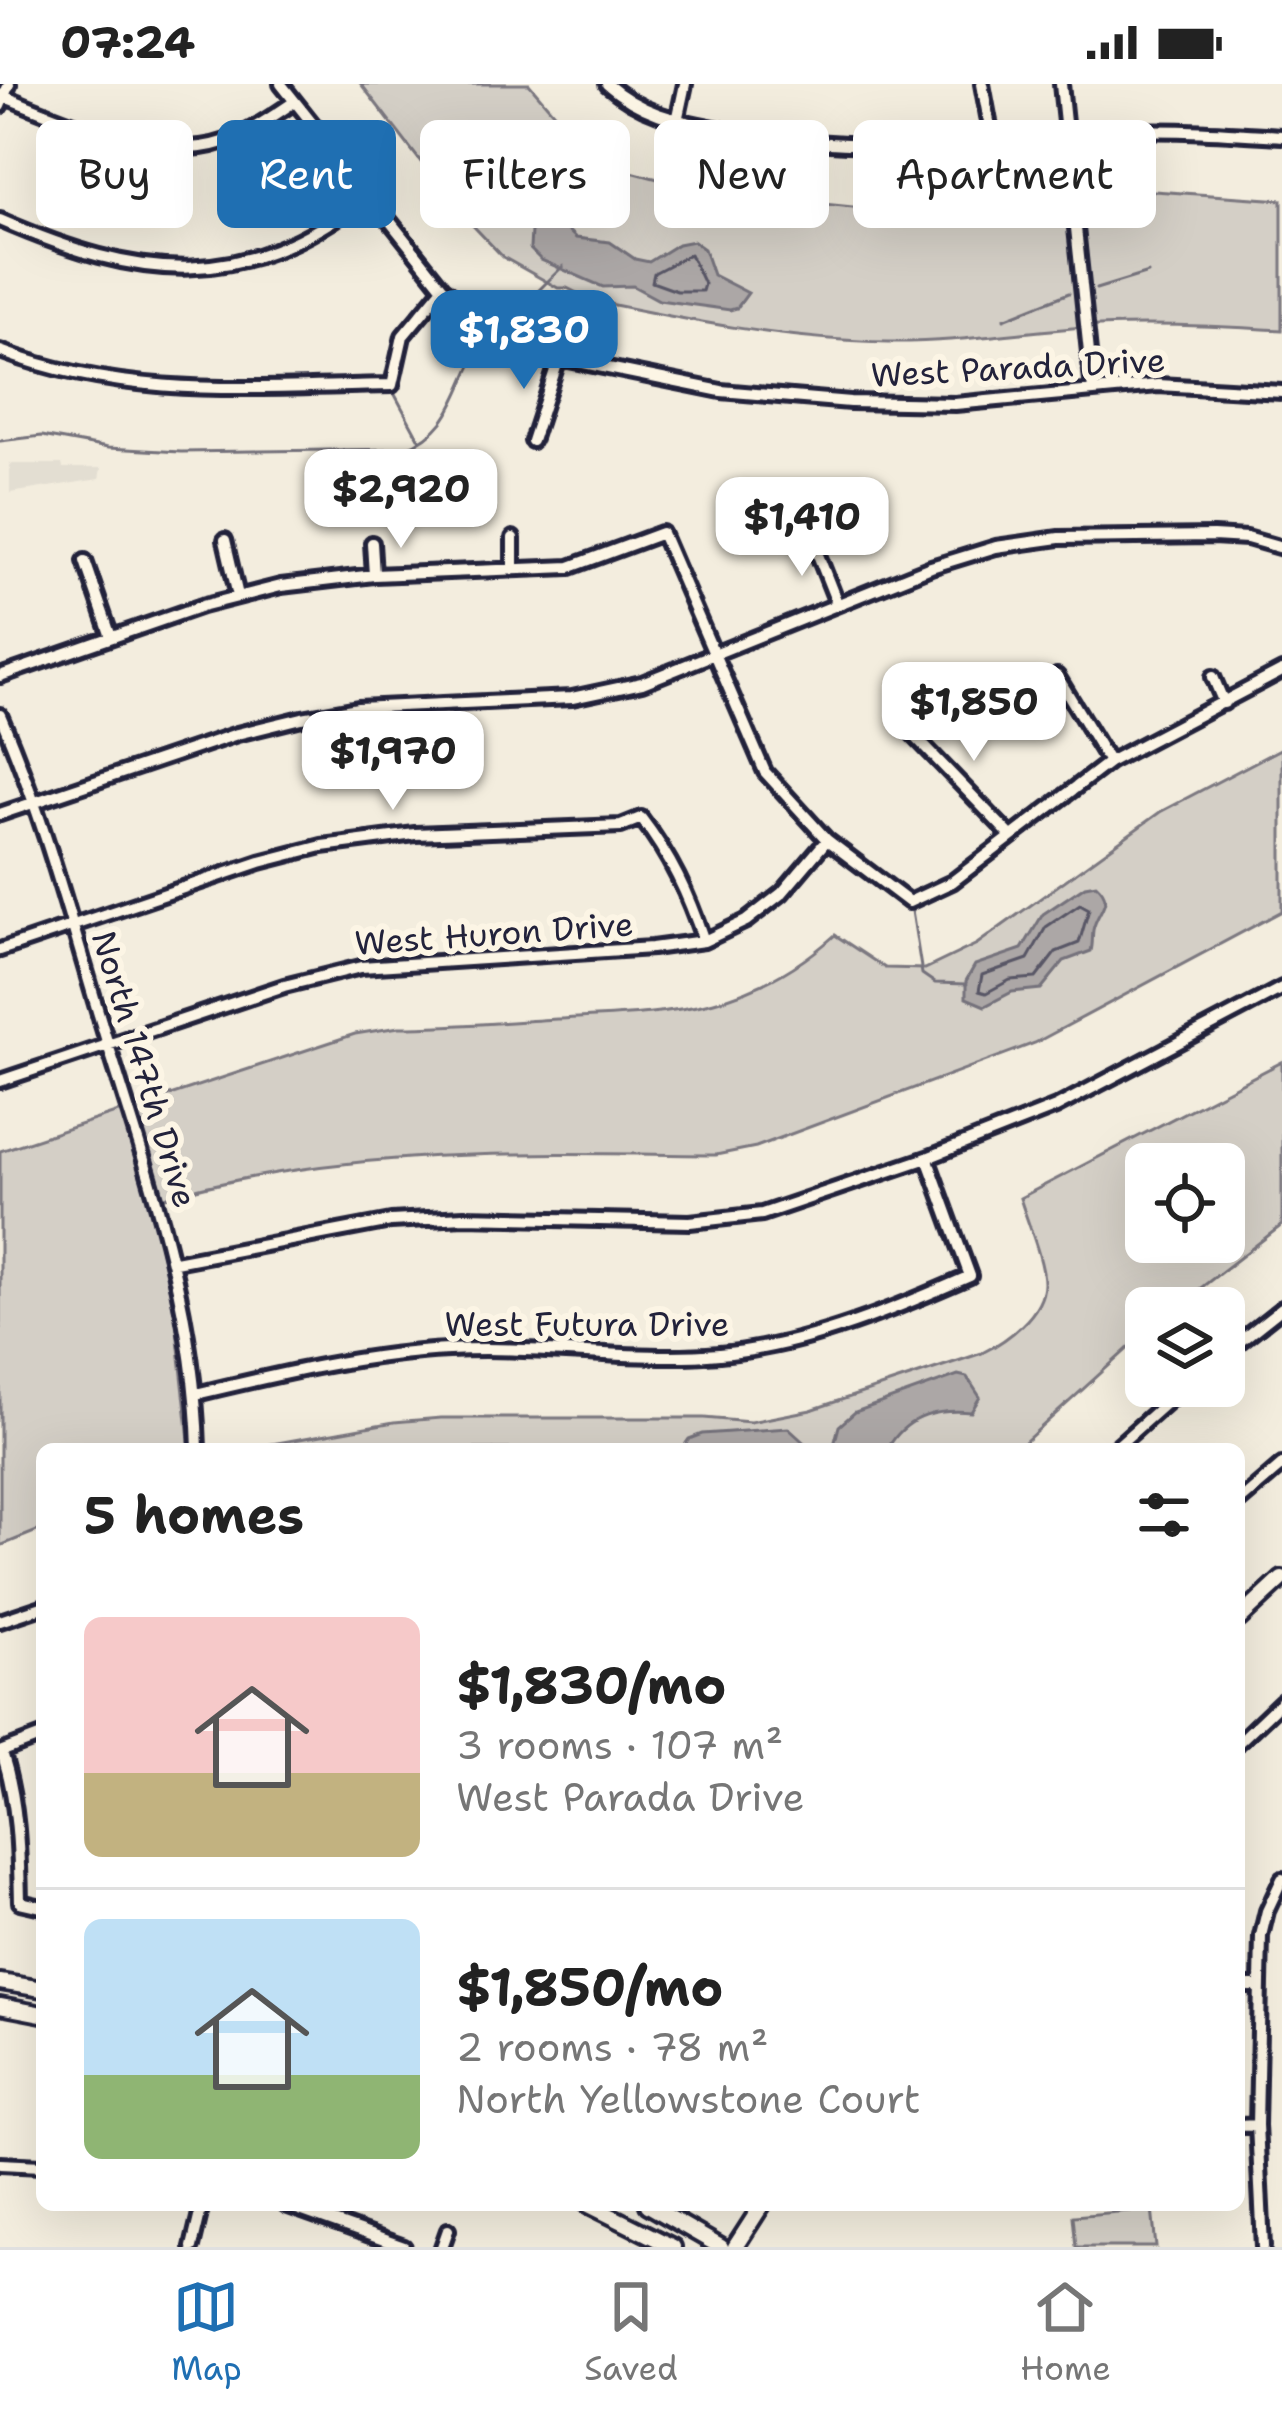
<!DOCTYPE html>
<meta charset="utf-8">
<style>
:root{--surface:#fff;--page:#f6f6f6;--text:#222;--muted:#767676;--line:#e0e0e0;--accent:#1f6fb2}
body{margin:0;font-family:"Shantell Sans",sans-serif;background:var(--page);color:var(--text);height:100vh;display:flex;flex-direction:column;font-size:45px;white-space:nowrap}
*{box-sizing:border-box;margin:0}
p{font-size:39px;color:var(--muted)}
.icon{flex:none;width:66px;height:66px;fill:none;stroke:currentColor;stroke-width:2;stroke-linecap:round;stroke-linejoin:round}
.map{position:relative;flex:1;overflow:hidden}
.sheet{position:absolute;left:36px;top:1359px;width:1209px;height:768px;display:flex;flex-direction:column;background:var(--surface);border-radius:18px;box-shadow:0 12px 48px #0002}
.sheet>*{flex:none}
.banner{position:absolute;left:36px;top:36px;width:1212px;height:108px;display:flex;gap:24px}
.controls{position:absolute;left:1125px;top:1059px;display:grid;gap:24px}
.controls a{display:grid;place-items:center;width:120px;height:120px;border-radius:18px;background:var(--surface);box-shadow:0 12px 48px #0002;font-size:60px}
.price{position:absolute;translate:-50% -102px;padding:0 27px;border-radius:24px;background:#fff;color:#222;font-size:39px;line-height:78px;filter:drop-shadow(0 3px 6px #0008)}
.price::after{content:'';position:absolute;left:50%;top:72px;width:36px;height:27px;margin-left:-18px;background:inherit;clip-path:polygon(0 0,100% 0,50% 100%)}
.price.current{background:var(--accent);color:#fff}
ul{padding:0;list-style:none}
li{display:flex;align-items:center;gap:36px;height:300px;padding:0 48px}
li+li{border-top:3px solid var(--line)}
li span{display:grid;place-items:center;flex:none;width:336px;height:240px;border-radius:18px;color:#555}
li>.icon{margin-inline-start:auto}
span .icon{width:144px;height:144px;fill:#fffc;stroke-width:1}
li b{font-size:51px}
h2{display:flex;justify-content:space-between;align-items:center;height:144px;padding:0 48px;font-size:51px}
.chip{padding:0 42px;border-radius:18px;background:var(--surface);box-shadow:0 12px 48px #0002;font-size:42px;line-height:108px}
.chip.current{background:var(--accent);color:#fff}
.status{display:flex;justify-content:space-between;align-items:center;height:84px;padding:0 60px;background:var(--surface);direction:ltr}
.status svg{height:33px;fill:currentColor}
.menu{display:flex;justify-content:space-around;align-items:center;height:168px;border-top:3px solid var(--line);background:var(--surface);font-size:33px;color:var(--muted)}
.menu a{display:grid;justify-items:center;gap:6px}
.menu .current{color:var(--accent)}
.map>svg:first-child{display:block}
</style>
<div class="status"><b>07:24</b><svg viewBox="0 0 49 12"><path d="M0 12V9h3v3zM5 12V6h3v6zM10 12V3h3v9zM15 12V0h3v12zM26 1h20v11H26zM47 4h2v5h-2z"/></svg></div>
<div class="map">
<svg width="1282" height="2163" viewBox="0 0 1282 2163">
<rect width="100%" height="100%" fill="#f3edde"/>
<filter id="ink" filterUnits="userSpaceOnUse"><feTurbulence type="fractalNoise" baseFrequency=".00833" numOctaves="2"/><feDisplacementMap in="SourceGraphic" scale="24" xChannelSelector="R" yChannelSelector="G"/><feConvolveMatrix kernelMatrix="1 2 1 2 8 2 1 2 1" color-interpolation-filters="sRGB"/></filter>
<g filter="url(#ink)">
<!-- built -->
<path fill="#e3ded2" d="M10 380H62L63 384H101L99 395 10 409Z"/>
<!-- green -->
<path fill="#d4cfc6" stroke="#7b7880" stroke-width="3" fill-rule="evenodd" d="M361 0H529L588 69 605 81 688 103 756 113 901 128 1154 107 1282 116V246C1221 242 1160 239 1099 242 1029 246 960 259 889 258 788 256 689 237 591 216L567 204H558L503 173 457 125Z
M1282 664V827L1035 959 756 1063 716 1071C519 1069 342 1062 150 1117L176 1236 190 1365H42V1445L0 1462V1067L355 950 399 943C451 943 504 938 557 935 666 929 748 930 835 851L885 884 925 885 977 860 1160 728Z
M1282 978V1141L1175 1224H1146V1248L1017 1365H244L394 1338 441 1334H704L750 1338 811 1326 982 1269C1006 1257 1044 1230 1044 1199 1044 1177 1027 1137 1020 1114ZM1146 1080H1224V1158H1146Z
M1152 2125 1156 2163H1076L1073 2132Z"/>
<!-- water -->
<path fill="#aca7a6" stroke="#75727b" stroke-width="3" d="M551 135 559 138 576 154 610 158 635 175 649 178 678 160 693 157 704 165 713 191 748 209 737 224 730 226 659 216 633 202 603 203 541 176 530 165 531 147Z
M1096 800C1116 818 1097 825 1093 846 1092 853 1093 860 1091 867L1064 877 1041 905 1012 908 985 922 966 914V897L975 881 1022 865 1043 830 1085 802Z
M958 1291 967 1293 980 1313 971 1328C938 1325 910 1331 891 1359L894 1365H833L839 1342 855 1328Z
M788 1344 811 1365H682L689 1355 702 1350Z"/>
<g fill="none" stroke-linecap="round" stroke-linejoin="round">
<!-- shore -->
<path stroke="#595766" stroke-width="3" d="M690 170 704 200 702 207H677L652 198 654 189Z
M1080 820 1089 825 1079 859 1056 868 1036 894 1010 896 986 909 979 907 982 891 1028 875 1046 843Z"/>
<!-- stream -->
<path stroke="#75727b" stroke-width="3" d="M1096 205 1148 189
M1004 235 1069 209
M509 236 563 182
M393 307 420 357
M0 357 42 352 108 364 181 368 404 365C462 343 455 293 490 251
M912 827 922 890 935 899 967 900"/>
<defs>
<path id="street" d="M281 0 443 204 491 240 559 274 721 307 850 318 955 320 1158 301 1282 308
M607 0C642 31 679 37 724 46 861 73 972 56 1108 48 1166 44 1224 49 1282 52
M982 0 993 59
M1061 0 1093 307
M0 11C59 34 137 71 201 63 235 59 266 37 294 18
M0 22 9 0
M677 37 685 0
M0 136C141 197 240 210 368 112
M0 267C129 316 257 303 392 301L403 252 443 204
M532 357 559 274
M811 453 837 519
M513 454V486
M225 456 238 512
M372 459 374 491
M85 477 111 553
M0 592 202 522 281 502 374 491 570 483 662 449 765 688 827 756 909 818 952 798 1109 678 1282 587
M1057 592 1109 678
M1213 593 1224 619
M0 631C45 735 73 846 106 954 149 1093 194 1218 198 1365
M905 642 1010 751
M0 730 237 650 302 634 358 624 572 614 642 599 931 483 996 463 1059 454 1213 452 1247 454 1282 464
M0 866 260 778 322 762 415 750 621 742 641 734C671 773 688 810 704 857
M0 997 284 902 361 883 652 864 704 857 746 837 782 809 827 756
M175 1178 391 1137 464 1133 690 1138 762 1130 927 1074 1056 1023 1282 904
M1224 1270 1282 1224
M196 1310C280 1290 363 1270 449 1266 551 1260 662 1284 762 1264 832 1251 904 1221 970 1192L927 1074
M1114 1365 1185 1302
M1239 1418 1282 1381
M0 1537 42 1523
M1239 1658 1282 1617
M0 1668 42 1652
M2 1668C18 1718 19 1765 20 1818L42 1823
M1239 1902H1259
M1239 2042 1257 2041
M0 2080 42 2082
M286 2121 404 2163
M192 2163 202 2121
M442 2163 448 2146
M1263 2163 1257 2041 1261 1852 1267 1827 1282 1795"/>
<path id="secondary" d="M1239 1535 1282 1495
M0 1898 42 1905
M0 1922 42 1930
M589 2121 673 2163
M648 2121 721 2163
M735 2163 762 2121"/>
</defs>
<!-- street casing -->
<use href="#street" stroke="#22223b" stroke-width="20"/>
<!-- secondary casing -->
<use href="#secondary" stroke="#22223b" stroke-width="22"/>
<!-- street -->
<use href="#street" stroke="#fcf5e5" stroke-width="10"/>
<!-- secondary -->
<use href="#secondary" stroke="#fcf5e5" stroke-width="14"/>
</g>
</g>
<g text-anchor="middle" stroke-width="12" stroke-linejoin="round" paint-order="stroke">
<!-- street labels -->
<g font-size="33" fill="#22223b" stroke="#fcf5e5">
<text transform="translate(1018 283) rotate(-3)" y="12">West Parada Drive</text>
<text transform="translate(494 849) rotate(-4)" y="12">West Huron Drive</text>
<text transform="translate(145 985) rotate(73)" y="12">North 147th Drive</text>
<text x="587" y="1252">West Futura Drive</text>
</g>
</g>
</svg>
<div class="controls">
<a><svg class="icon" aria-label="locate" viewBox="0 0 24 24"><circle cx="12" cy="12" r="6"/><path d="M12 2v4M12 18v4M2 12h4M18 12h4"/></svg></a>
<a><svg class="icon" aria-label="layers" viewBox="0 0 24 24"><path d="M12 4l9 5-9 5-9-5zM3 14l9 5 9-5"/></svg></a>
</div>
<b class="price current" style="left:524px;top:308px">$1,830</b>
<b class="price" style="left:401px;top:467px">$2,920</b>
<b class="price" style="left:802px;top:495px">$1,410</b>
<b class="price" style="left:974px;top:680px">$1,850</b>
<b class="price" style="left:393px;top:729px">$1,970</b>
<div class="banner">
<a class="chip">Buy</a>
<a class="chip current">Rent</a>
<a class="chip">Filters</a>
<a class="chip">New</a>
<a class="chip">Apartment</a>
</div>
<section class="sheet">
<h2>5 homes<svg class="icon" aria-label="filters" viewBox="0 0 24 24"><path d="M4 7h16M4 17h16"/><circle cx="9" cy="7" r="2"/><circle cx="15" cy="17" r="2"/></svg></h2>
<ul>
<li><span style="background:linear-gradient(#f6c9c9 65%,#c2b280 0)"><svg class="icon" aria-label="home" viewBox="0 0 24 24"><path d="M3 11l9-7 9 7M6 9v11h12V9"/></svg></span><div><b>$1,830/mo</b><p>3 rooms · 107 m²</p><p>West Parada Drive</p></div></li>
<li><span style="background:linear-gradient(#bfe0f5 65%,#8fb573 0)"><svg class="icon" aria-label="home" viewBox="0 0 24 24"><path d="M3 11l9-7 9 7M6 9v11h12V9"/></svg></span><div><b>$1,850/mo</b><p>2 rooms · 78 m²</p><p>North Yellowstone Court</p></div></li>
</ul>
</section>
</div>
<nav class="menu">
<a class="current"><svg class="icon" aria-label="map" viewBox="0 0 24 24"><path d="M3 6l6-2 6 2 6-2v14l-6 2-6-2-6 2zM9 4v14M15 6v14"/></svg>Map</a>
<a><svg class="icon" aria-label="saved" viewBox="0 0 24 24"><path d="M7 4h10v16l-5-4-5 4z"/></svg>Saved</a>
<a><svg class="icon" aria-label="home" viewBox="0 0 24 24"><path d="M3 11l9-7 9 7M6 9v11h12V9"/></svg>Home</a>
</nav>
